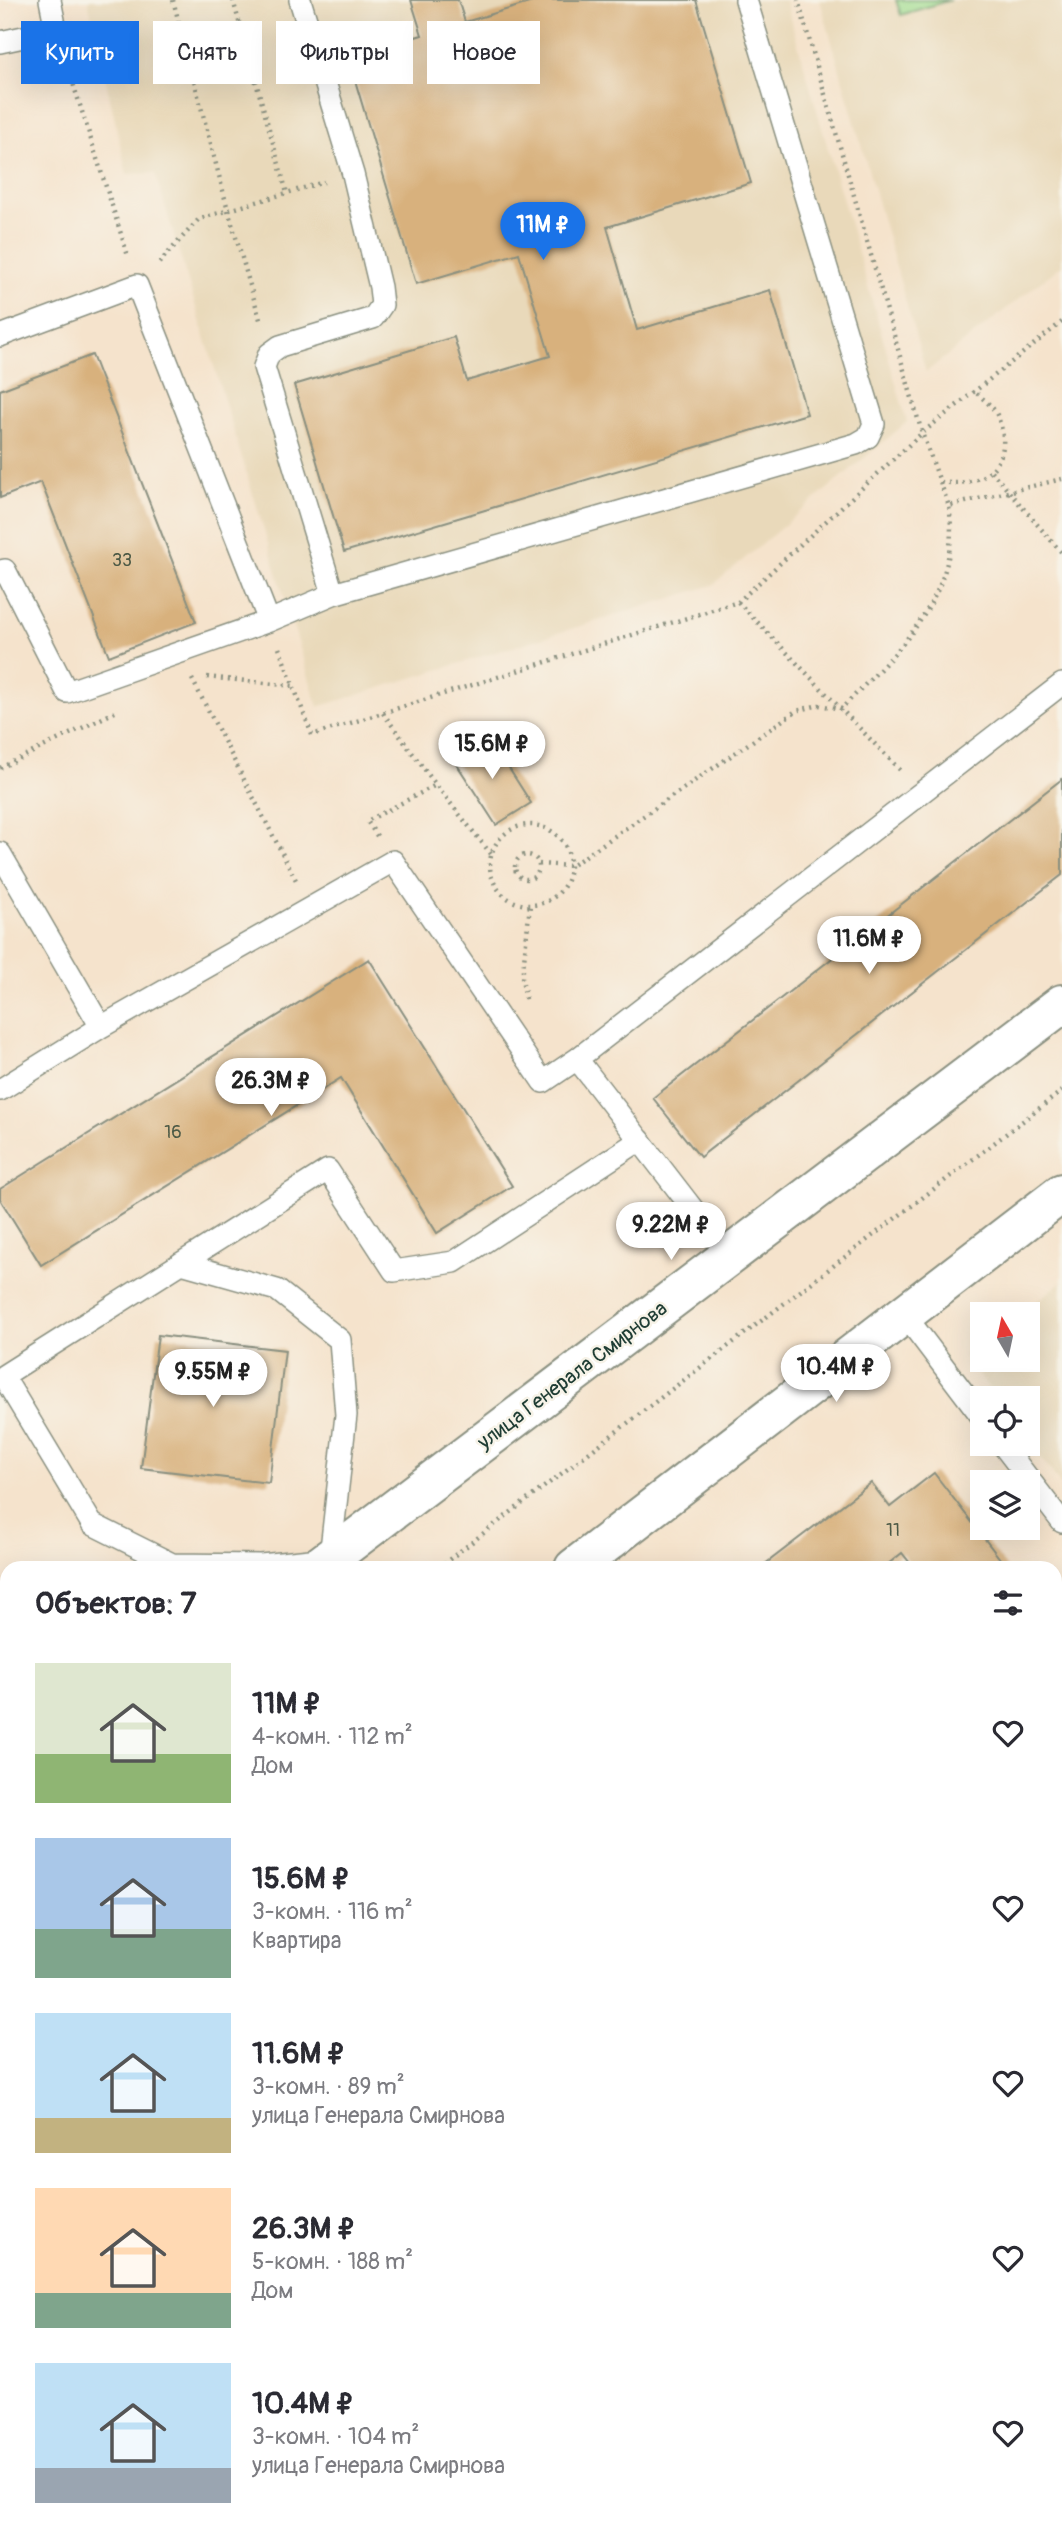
<!DOCTYPE html>
<html lang="ru">
<meta charset="utf-8">
<style>
:root{--surface:#fff;--page:#f2f2f3;--text:#2b2b33;--muted:#7c7c81;--accent:#1a73e8}
body{margin:0;font-family:Pangolin,sans-serif;background:var(--page);color:var(--text);height:100vh;display:flex;flex-direction:column;font-size:26px;white-space:nowrap}
*{box-sizing:border-box;margin:0}
p{font-size:23px;color:var(--muted)}
.icon{flex:none;width:38px;height:38px;fill:none;stroke:currentColor;stroke-width:2;stroke-linecap:round;stroke-linejoin:round}
.map{position:relative;flex:1;overflow:hidden}
.panel{position:absolute;left:0px;top:1561px;width:1062px;height:975px;display:flex;flex-direction:column;background:var(--surface);border-radius:21px 21px 0 0;box-shadow:0 7px 28px #0002}
.panel>*{flex:none}
.top-card{position:absolute;left:21px;top:21px;width:700px;height:63px;display:flex;gap:14px}
.needle{width:46px;rotate:351deg}
.fabs{position:absolute;left:970px;top:1302px;display:grid;gap:14px}
.fabs a{display:grid;place-items:center;width:70px;height:70px;border-radius:0px;background:var(--surface);box-shadow:0 7px 28px #0002;font-size:35px}
.price{position:absolute;translate:-50% -60px;padding:0 16px;border-radius:24px;background:#fff;color:#222;font-size:23px;line-height:46px;filter:drop-shadow(0 2px 4px #0008)}
.price::after{content:'';position:absolute;left:50%;top:42px;width:21px;height:16px;margin-left:-10px;background:inherit;clip-path:polygon(0 0,100% 0,50% 100%)}
.price.active{background:var(--accent);color:#fff}
ul{padding:0;list-style:none}
li{display:flex;align-items:center;gap:21px;height:175px;padding:0 35px}
li span{display:grid;place-items:center;flex:none;width:196px;height:140px;border-radius:0px;color:#555}
li>.icon{margin-inline-start:auto}
span .icon{width:84px;height:84px;fill:#fffc;stroke-width:1}
li b{font-size:30px}
h2{display:flex;justify-content:space-between;align-items:center;height:84px;padding:0 35px;font-size:30px}
.pill{padding:0 24px;border-radius:0px;background:var(--surface);box-shadow:0 7px 28px #0002;font-size:24px;line-height:63px}
.pill.active{background:var(--accent);color:#fff}
.map>svg:first-child{display:block}
</style>
<div class="map">
<svg width="1062" height="2535" viewBox="0 0 1062 2535">
<rect width="100%" height="100%" fill="#f7f3e8"/>
<filter id="ink" filterUnits="userSpaceOnUse"><feTurbulence type="fractalNoise" baseFrequency=".0143" numOctaves="2"/><feDisplacementMap in="SourceGraphic" scale="14" xChannelSelector="R" yChannelSelector="G"/><feConvolveMatrix kernelMatrix="1 2 1 2 8 2 1 2 1" color-interpolation-filters="sRGB"/></filter>
<filter id="wash" filterUnits="userSpaceOnUse"><feTurbulence type="fractalNoise" baseFrequency=".00686" numOctaves="4" result="noise"/><feDisplacementMap in="SourceGraphic" scale="28" xChannelSelector="R" yChannelSelector="G"/><feGaussianBlur stdDeviation="1.57" result="paint"/><feColorMatrix in="noise" values="0 0 0 0 0 0 0 0 0 0 0 0 0 0 0 0 0 1.4 0 .05"/><feComposite in="paint" operator="in"/></filter>
<g filter="url(#wash)">
<rect width="100%" height="100%" fill="#f5e3cc"/>
<!-- built -->
<path fill="#e9d9ba" d="M88 0H785L907 422 713 585 318 707 155 173 127 174Z
M820 0H1062V265L926 372Z
M1062 1282V1486L1027 1440V1398H996L964 1355 982 1342V1360H1027V1314H1019Z"/>
<!-- green -->
<path fill="#a2dd91" stroke="#608d62" stroke-width="2" d="M896 0H950L901 15Z
M1062 1910V2077L1055 2082V1916Z"/>
<g id="blocks">
<!-- building -->
<path fill="#d8b17d" d="M411 0H458L465 22 539 0H696L751 183 607 227 637 330 770 290 807 414 344 552 294 385 454 337 467 381 550 356 519 253 416 284 348 57 422 35Z
M92 355 196 622 109 656 41 482 0 498V390Z
M489 737 531 803 496 825 454 760Z
M1062 779V875L700 1157 653 1098Z
M369 959 512 1186 437 1233 341 1078 41 1265 0 1199V1189Z
M158 1335 285 1350 269 1483 141 1468Z
M934 1473 1007 1568H914L902 1553 883 1568H760L871 1483 890 1507Z
M1055 1631 1062 1640V1685L1055 1690Z
M0 2071 7 2080V2266L0 2271Z
M1062 2240V2420L1055 2425V2245Z
M31 2529H229L234 2535H24Z"/>
</g>
</g>
<g filter="url(#ink)">
<use href="#blocks" fill-opacity="0" stroke="#8a9080" stroke-width="2"/>
<g fill="none" stroke-linecap="round" stroke-linejoin="round">
<defs>
<path id="service" d="M300 0 353 174 380 287 382 305 373 318 280 346 269 354 264 367 333 594
M0 42 56 30 50 0
M0 336 137 285 269 621 67 692 5 570 0 571
M269 621 333 594 856 444 868 437 874 424 746 0
M0 853 101 1027 393 861 543 1082 577 1059 729 1256
M577 1059 1062 684
M0 1090 101 1027
M181 1263 277 1290 340 1340 346 1415 330 1558 261 1565 172 1564 92 1524 3 1376 328 1170 394 1271 454 1262 640 1140
M904 1314 982 1417
M1002 1444 1062 1522
M1055 1744 1062 1739
M0 1910 7 1920
M1055 2212 1062 2207
M0 2330 7 2325
M690 2535 692 2529"/>
<path id="minor" d="M317 1568 1062 1004
M574 1568 1062 1193"/>
<path id="secondary" d="M0 1679 7 1689
M634 2529 639 2535"/>
</defs>
<!-- service casing -->
<use href="#service" stroke="#8a9080" stroke-width="24"/>
<!-- minor casing -->
<use href="#minor" stroke="#8a9080" stroke-width="42"/>
<!-- secondary casing -->
<use href="#secondary" stroke="#8a9080" stroke-width="42"/>
<!-- path -->
<path stroke="#8a9080" stroke-width="4.5" stroke-dasharray="2 5" stroke-linecap="butt" d="M173 0 228 210 261 323
M233 0 287 193
M65 58 128 256
M159 263 199 219 324 182
M1062 322 922 433 949 506 1062 479
M991 471 1062 553
M941 482C986 489 1017 460 997 415 993 406 982 398 974 391
M738 602 841 709C897 652 963 594 949 506
M279 648 312 735 738 602 922 433 798 0
M207 677 294 686
M192 679 296 880
M383 713 436 785
M0 768 119 710
M490 865a40 40 0 1 1 80 0a40 40 0 1 1-80 0Z
M377 836 367 821 436 785 491 854
M515 867a12 12 0 1 1 24 0a12 12 0 1 1-24 0Z
M539 864 571 866 796 711 819 705 841 709 900 770
M526 999 522 979 530 905
M438 1568 1062 1091
M1055 1840 1062 1830
M1055 1852 1062 1847
M1055 2011 1062 2006
M1055 2457 1062 2452
M250 2529 255 2535
M407 2529 412 2535
M904 2529 909 2535
M370 2535 377 2529"/>
<!-- service -->
<use href="#service" stroke="#fff" stroke-width="21"/>
<!-- minor -->
<use href="#minor" stroke="#fff" stroke-width="38"/>
<!-- secondary -->
<use href="#secondary" stroke="#fff" stroke-width="38"/>
</g>
</g>
<g text-anchor="middle" stroke-width="5" stroke-linejoin="round" paint-order="stroke">
<!-- number labels -->
<g font-size="18" fill="#4d5a46">
<text x="122" y="566">33</text>
<text x="173" y="1138">16</text>
<text x="893" y="1536">11</text>
</g>
<!-- street labels -->
<g font-size="21" fill="#1f3d34" stroke="#f7f3e8">
<text transform="translate(572 1375) rotate(-37)" y="7">улица Генерала Смирнова</text>
</g>
</g>
</svg>
<div class="fabs">
<a><svg class="needle" viewBox="-14 -14 28 28"><path d="M0-13l5 13h-10z" fill="#e53935"/><path d="M0 13l5-13h-10z" fill="#7c7c81"/></svg></a>
<a><svg class="icon" aria-label="locate" viewBox="0 0 24 24"><circle cx="12" cy="12" r="6"/><path d="M12 2v4M12 18v4M2 12h4M18 12h4"/></svg></a>
<a><svg class="icon" aria-label="layers" viewBox="0 0 24 24"><path d="M12 4l9 5-9 5-9-5zM3 14l9 5 9-5"/></svg></a>
</div>
<b class="price active" style="left:543px;top:262px">11M ₽</b>
<b class="price" style="left:492px;top:781px">15.6M ₽</b>
<b class="price" style="left:869px;top:976px">11.6M ₽</b>
<b class="price" style="left:271px;top:1118px">26.3M ₽</b>
<b class="price" style="left:671px;top:1262px">9.22M ₽</b>
<b class="price" style="left:836px;top:1404px">10.4M ₽</b>
<b class="price" style="left:213px;top:1409px">9.55M ₽</b>
<div class="top-card">
<a class="pill active">Купить</a>
<a class="pill">Снять</a>
<a class="pill">Фильтры</a>
<a class="pill">Новое</a>
</div>
<section class="panel">
<h2>Объектов: 7<svg class="icon" aria-label="filters" viewBox="0 0 24 24"><path d="M4 7h16M4 17h16"/><circle cx="9" cy="7" r="2"/><circle cx="15" cy="17" r="2"/></svg></h2>
<ul>
<li><span style="background:linear-gradient(#dfe7d0 65%,#8fb573 0)"><svg class="icon" aria-label="home" viewBox="0 0 24 24"><path d="M3 11l9-7 9 7M6 9v11h12V9"/></svg></span><div><b>11M ₽</b><p>4-комн. · 112 m²</p><p>Дом</p></div><svg class="icon" aria-label="heart" viewBox="0 0 24 24"><path d="M12 20l-8-8c-3-5 5-10 8-4 3-6 11-1 8 4z"/></svg></li>
<li><span style="background:linear-gradient(#a9c7e8 65%,#7fa58c 0)"><svg class="icon" aria-label="home" viewBox="0 0 24 24"><path d="M3 11l9-7 9 7M6 9v11h12V9"/></svg></span><div><b>15.6M ₽</b><p>3-комн. · 116 m²</p><p>Квартира</p></div><svg class="icon" aria-label="heart" viewBox="0 0 24 24"><path d="M12 20l-8-8c-3-5 5-10 8-4 3-6 11-1 8 4z"/></svg></li>
<li><span style="background:linear-gradient(#bfe0f5 75%,#c2b280 0)"><svg class="icon" aria-label="home" viewBox="0 0 24 24"><path d="M3 11l9-7 9 7M6 9v11h12V9"/></svg></span><div><b>11.6M ₽</b><p>3-комн. · 89 m²</p><p>улица Генерала Смирнова</p></div><svg class="icon" aria-label="heart" viewBox="0 0 24 24"><path d="M12 20l-8-8c-3-5 5-10 8-4 3-6 11-1 8 4z"/></svg></li>
<li><span style="background:linear-gradient(#ffd9b3 75%,#7fa58c 0)"><svg class="icon" aria-label="home" viewBox="0 0 24 24"><path d="M3 11l9-7 9 7M6 9v11h12V9"/></svg></span><div><b>26.3M ₽</b><p>5-комн. · 188 m²</p><p>Дом</p></div><svg class="icon" aria-label="heart" viewBox="0 0 24 24"><path d="M12 20l-8-8c-3-5 5-10 8-4 3-6 11-1 8 4z"/></svg></li>
<li><span style="background:linear-gradient(#bfe0f5 75%,#9aa5b1 0)"><svg class="icon" aria-label="home" viewBox="0 0 24 24"><path d="M3 11l9-7 9 7M6 9v11h12V9"/></svg></span><div><b>10.4M ₽</b><p>3-комн. · 104 m²</p><p>улица Генерала Смирнова</p></div><svg class="icon" aria-label="heart" viewBox="0 0 24 24"><path d="M12 20l-8-8c-3-5 5-10 8-4 3-6 11-1 8 4z"/></svg></li>
</ul>
</section>
</div>
